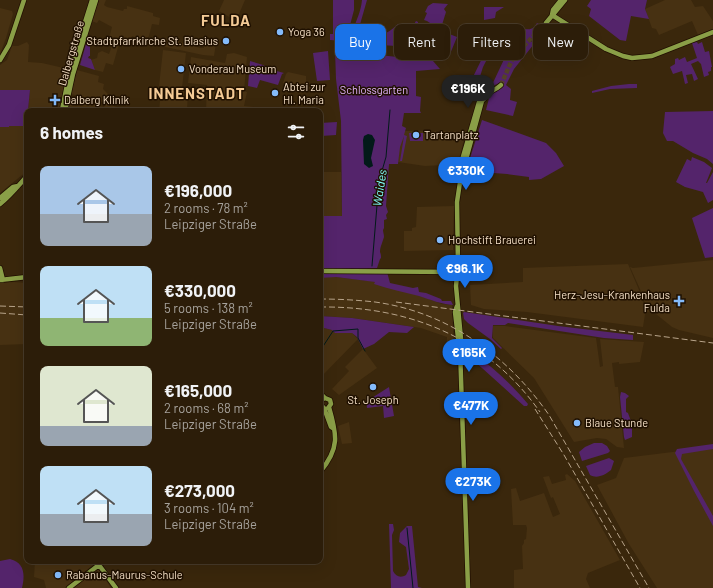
<!DOCTYPE html>
<meta charset="utf-8">
<style>
:root{--surface:#2c1d09;--page:#342612;--text:#f1f3f6;--muted:#a6a29c;--line:#483b2a;--accent:#1a73e8}
body{margin:0;font-family:Barlow,sans-serif;background:var(--page);color:var(--text);height:100vh;display:flex;flex-direction:column;font-size:15px;white-space:nowrap}
*{box-sizing:border-box;margin:0}
p{font-size:13px;color:var(--muted)}
.icon{flex:none;width:22px;height:22px;fill:none;stroke:currentColor;stroke-width:2;stroke-linecap:round;stroke-linejoin:round}
.map{position:relative;flex:1;overflow:hidden}
.drawer{position:absolute;left:24px;top:108px;width:299px;height:456px;display:flex;flex-direction:column;background:var(--surface);border-radius:8px;box-shadow:0 4px 16px #0002,0 0 0 1px var(--line)}
.drawer>*{flex:none}
.guide{position:absolute;left:335px;top:24px;width:318px;height:36px;display:flex;gap:8px}
.price{position:absolute;translate:-50% -34px;padding:0 9px;border-radius:14px;background:var(--accent);color:#fff;font-size:13px;line-height:26px;filter:drop-shadow(0 1px 2px #0008)}
.price::after{content:'';position:absolute;left:50%;top:24px;width:12px;height:9px;margin-left:-6px;background:inherit;clip-path:polygon(0 0,100% 0,50% 100%)}
.price.current{background:#222;color:#fff}
ul{padding:0;list-style:none}
li{display:flex;align-items:center;gap:12px;height:100px;padding:0 16px}
li span{display:grid;place-items:center;flex:none;width:112px;height:80px;border-radius:8px;color:#555}
li>.icon{margin-inline-start:auto}
span .icon{width:48px;height:48px;fill:#fffc;stroke-width:1}
li b{font-size:17px}
h2{display:flex;justify-content:space-between;align-items:center;height:48px;padding:0 16px;font-size:17px}
.tag{padding:0 14px;border-radius:8px;background:var(--surface);box-shadow:0 4px 16px #0002,0 0 0 1px var(--line);font-size:14px;line-height:36px}
.tag.current{background:var(--accent);color:#fff}
.map>svg:first-child{display:block}
</style>
<div class="map">
<svg width="713" height="588" viewBox="0 0 713 588">
<rect width="100%" height="100%" fill="#3a270c"/>
<!-- built -->
<path fill="#473112" d="M99 0H106L104 5 107 7 123 11 124 9H127V6L153 13V16L160 18 159 25 152 24 149 36 146 40 139 39 132 36 129 45 119 44 113 65 106 63 103 72 95 70 91 60 97 58 98 53 102 51 109 54 113 43 110 41 111 38 110 35 112 27 99 20 97 23 91 21Z
M224 0H245L236 21 219 11Z
M665 0H691L695 7 703 6 713 21V29L698 35 692 21 659 35 656 29 652 28 645 9Z
M0 8 12 11 13 14 6 38 0 54Z
M164 38 188 44H190V42L193 43 194 44V46L200 48H204V44L205 45 206 43H216L214 56 203 55 161 46Z
M27 42 29 45 28 62 42 63 68 69 60 111 28 110 30 90H0V65L7 60 12 46H18Z
M163 50 186 53 182 88 159 86Z
M234 53 247 57 244 91 247 92 244 106 265 108V111H206L207 85 188 83 191 57 225 63 227 54Z
M77 70 99 76 98 82 104 84 103 89 109 95 106 103 122 109 121 111H66L70 99 104 107 106 103 71 94Z
M288 72 306 76V82L304 84 296 86 283 83 286 74Z
M167 89 188 90 187 111H159L160 101H166Z
M16 125 27 126V171L0 193V127H8L9 126Z
M403 131H466L457 168 444 165 425 166 398 162 400 132Z
M320 172H341L342 216 320 241Z
M454 206 453 250 404 251V231H412V228L416 227 417 207Z
M713 260V338L679 330 672 327 656 314 652 312H646L644 298 630 267 633 268Z
M628 264 639 290 644 305 645 314 643 327 527 312 484 309 471 305 470 285 523 282V268Z
M320 277H336L387 283 442 304 452 305 454 352 446 354 447 337 421 328 352 318 320 316Z
M14 282 27 283V344L0 345V283Z
M493 326H505L596 338 600 367 603 366 600 339 644 342 640 362 619 364V362L612 363 615 387H618L624 448 617 447 606 439 597 438 574 442 534 378 493 338Z
M320 327 332 330 335 333H352L358 339 320 378Z
M363 349 377 368 339 395 332 389 349 371 345 367Z
M349 422 352 443 342 444 338 426Z
M713 447V588H657L629 544 597 485 616 478 624 458Z
M567 474 575 481 620 560 588 573 586 579 590 588H514V570L523 569 522 546 524 543V540L526 539 527 528 526 525H513L511 489 516 488 520 501 544 493 553 517 560 514 553 497 551 498 543 477 549 476 552 484 566 480 565 475Z
M35 561H98L65 588H46L44 580 34 577Z
M98 568 111 588H73Z"/>
<!-- green -->
<path fill="#54246b" d="M333 0H354V10L349 29 348 31 346 28 344 41 330 40V34H333Z
M362 0H367L357 35 353 31C356 20 361 12 362 0Z
M591 0H647L645 9 649 19 631 16 626 41 620 40 589 16 591 9 587 6Z
M433 3 448 4 444 9 446 12 441 28 435 23 433 25 427 21 424 20 427 13 425 12 428 6Z
M484 7H504L496 12 495 18 484 20Z
M416 21 418 22V25H422L428 30 426 33 431 36 429 40 431 41 438 31 439 30 457 37 450 54 447 53 444 59 427 49 401 46Z
M537 23 541 25 544 23 547 26 530 40 534 44 514 69 506 85 511 89 510 100 517 102 513 116 486 110 489 98 488 96 502 88 503 85 499 83 491 87 507 53 525 29C532 30 534 28 537 23Z
M398 24 403 28C397 33 399 39 396 46L365 44 366 39 368 37C379 39 391 31 398 24Z
M500 29 502 30 483 67 477 86 471 81 493 36 497 31Z
M88 37 90 38V56H89L88 58 91 59 95 70 80 65Z
M697 42 698 44 702 42 705 52 709 51 712 67H711V71L708 72 709 75 704 77 701 64 698 61 691 64 698 79 694 81 692 74 686 75 688 83 685 84 682 71 673 74 670 67 675 64V59L678 58 679 60 685 57 687 62 697 58 692 43Z
M335 50 433 61 440 69 416 71V96L421 97 420 111 421 113H404L402 126 406 128 404 135 407 136 402 161H400L404 136 400 147 398 164H389L386 206 388 212 386 215 387 219 384 220V228L383 230C383 232 384 234 384 237 383 241 380 247 380 252 381 254 381 256 381 258L380 259 377 268 320 271V216H342L341 121 336 79Z
M328 51 330 80 317 81 313 53Z
M250 61 263 65 272 71 273 70 284 73 282 74 278 85 260 80 257 88 248 86Z
M629 84H637V88L610 89 592 93V91L611 86Z
M0 90H30L28 110 30 111H27V126H9V127H0Z
M713 111V164L707 159 693 153 673 141H667L663 133 665 112Z
M482 120 546 143 556 153 564 166 541 179 529 180V177L507 174 466 171Z
M337 122 336 135 321 136 320 123Z
M409 133H423V141H410Z
M692 157 704 162 712 168 706 183H707L713 172V200L708 203 703 192 685 187 676 182 687 159 691 161Z
M713 208V257L705 258 692 218Z
M387 272 390 283 413 288 418 287 419 292 426 293 441 299 442 301H451L453 305C441 304 431 300 419 296 404 292 389 289 374 284L375 282 336 277 320 278V273Z
M464 312 558 326 633 335V340L604 338 508 323 505 325H493L492 338 502 348 501 349 490 339 468 323 464 319 463 313Z
M320 316 352 318 414 327 407 333 389 332 374 344 363 349 357 337 352 333H335L332 330 320 327Z
M473 353C494 368 511 384 528 404L527 406H524L472 359 475 357 473 355Z
M389 387 394 416 384 418 383 406 367 408 366 398 367 401Z
M621 392 625 393 629 396 626 399V412L628 413 632 424V437L625 440 624 437 620 397Z
M594 443H602L607 446 610 451 608 453 582 461 579 452 585 447Z
M713 444V449L682 454 681 459 713 516V526L694 491 675 453 677 449Z
M609 458 614 461 611 470C605 475 597 479 590 475L586 466Z
M389 524H393L394 530 392 535 393 571C396 577 401 578 406 575L409 569 406 547 399 542 400 533 407 526H412L418 587 422 588H391Z
M10 559C25 563 25 575 22 588H0V561Z"/>
<!-- water -->
<path fill="#021a19" d="M368 134 372 135 375 140 371 158 373 166 369 168 364 164 363 140 364 136Z"/>
<g fill="none" stroke-linecap="round" stroke-linejoin="round">
<!-- stream -->
<path stroke="#021a19" stroke-width="1" d="M372 266 379 181 386 157 390 110
M320 351 333 331 358 329V338L365 351
M407 528 413 588"/>
<!-- major-tunnel -->
<path stroke="#564328" stroke-width="4.5" stroke-dasharray="4.5 2" stroke-linecap="butt" d="M501 85 511 62 515 55 546 23"/>
<defs>
<path id="major" d="M552 15 606 49 623 56 632 58 652 56 713 32
M552 15 553 10 561 0
M546 23 565 0
M0 60 9 45 24 0
M62 110 70 70 92 0
M65 111 73 74 96 0
M462 169 464 167 482 101 487 96
M0 198 13 187 18 186
M0 204C11 195 18 186 27 176
M0 268 3 280
M320 271 458 272
M0 280 27 277
M457 306 455 312 459 346
M320 393 325 398 330 400 331 404 328 408
M325 398 321 400 320 404 324 408 331 427 334 429
M320 472C340 448 337 435 329 407
M99 565 116 588
M69 588 104 561
M468 588 460 348 461 339 456 286 458 266 457 202 462 169 460 167 479 102C484 92 494 92 501 85"/>
</defs>
<!-- major casing -->
<use href="#major" stroke="#210f00" stroke-width="6"/>
<!-- major -->
<use href="#major" stroke="#8a9f47" stroke-width="4.5"/>
<!-- rail -->
<path stroke="#b8a48a" stroke-width="1" stroke-dasharray="6 3" stroke-linecap="butt" d="M320 299C338 299 357 300 375 302 448 312 508 356 549 415L649 588
M396 302 713 343
M0 306 27 307
M320 307C409 306 487 337 540 412
M0 313 27 315
M535 409 564 455 640 588"/>
</g>
<!-- markers -->
<g fill="#84bbfb" stroke="#1f1000" stroke-width="1.5">
<circle cx="280" cy="32" r="4"/>
<circle cx="226" cy="41" r="4"/>
<circle cx="181" cy="69" r="4"/>
<circle cx="275" cy="93" r="4"/>
<path d="M53 94h4v4h4v4h-4v4h-4v-4h-4v-4h4z"/>
<circle cx="416" cy="135" r="4"/>
<circle cx="440" cy="240" r="4"/>
<path d="M677 295h4v4h4v4h-4v4h-4v-4h-4v-4h4z"/>
<circle cx="373" cy="387" r="4"/>
<circle cx="577" cy="423" r="4"/>
<circle cx="58" cy="575" r="4"/>
</g>
<g text-anchor="middle" stroke-width="3" stroke-linejoin="round" paint-order="stroke">
<!-- poi labels -->
<g font-size="11" fill="#f5e0c6" stroke="#1f1000" text-anchor="start">
<text x="288" y="36">Yoga 36</text>
<text x="218" y="45" text-anchor="end">Stadtpfarrkirche St. Blasius</text>
<text x="189" y="73">Vonderau Museum</text>
<text x="283" y="91">Abtei zur<tspan x="283" dy="13">Hl. Maria</tspan></text>
<text x="64" y="104">Dalberg Klinik</text>
<text x="424" y="139">Tartanplatz</text>
<text x="448" y="244">Hochstift Brauerei</text>
<text x="670" y="299" text-anchor="end">Herz-Jesu-Krankenhaus<tspan x="670" dy="13">Fulda</tspan></text>
<text x="373" y="404" text-anchor="middle">St. Joseph</text>
<text x="585" y="427">Blaue Stunde</text>
<text x="66" y="579">Rabanus-Maurus-Schule</text>
</g>
<!-- street labels -->
<g font-size="11" fill="#f5e0c6" stroke="#1f1000">
<text transform="translate(71 53) rotate(-74)" y="4">Dalbergstraße</text>
</g>
<!-- park labels -->
<g font-size="11" fill="#e3b5ff" stroke="#1f1000">
<text x="374" y="94">Schlossgarten</text>
</g>
<!-- water labels -->
<g font-size="12" font-style="italic" fill="#7ef9f6" stroke="#1f1000">
<text transform="translate(380 188) rotate(-81)" y="4">Waides</text>
</g>
<!-- district labels -->
<g font-size="15" font-weight="bold" letter-spacing="1" fill="#f4ca95" stroke="#1f1000">
<text x="226" y="26">FULDA</text>
<text x="197" y="99">INNENSTADT</text>
</g>
</g>
</svg>
<b class="price current" style="left:468px;top:109px">€196K</b>
<b class="price" style="left:466px;top:191px">€330K</b>
<b class="price" style="left:465px;top:289px">€96.1K</b>
<b class="price" style="left:469px;top:373px">€165K</b>
<b class="price" style="left:471px;top:426px">€477K</b>
<b class="price" style="left:473px;top:502px">€273K</b>
<div class="guide">
<a class="tag current">Buy</a>
<a class="tag">Rent</a>
<a class="tag">Filters</a>
<a class="tag">New</a>
</div>
<section class="drawer">
<h2>6 homes<svg class="icon" aria-label="filters" viewBox="0 0 24 24"><path d="M4 7h16M4 17h16"/><circle cx="9" cy="7" r="2"/><circle cx="15" cy="17" r="2"/></svg></h2>
<ul>
<li><span style="background:linear-gradient(#a9c7e8 60%,#9aa5b1 0)"><svg class="icon" aria-label="home" viewBox="0 0 24 24"><path d="M3 11l9-7 9 7M6 9v11h12V9"/></svg></span><div><b>€196,000</b><p>2 rooms · 78 m²</p><p>Leipziger Straße</p></div></li>
<li><span style="background:linear-gradient(#bfe0f5 65%,#8fb573 0)"><svg class="icon" aria-label="home" viewBox="0 0 24 24"><path d="M3 11l9-7 9 7M6 9v11h12V9"/></svg></span><div><b>€330,000</b><p>5 rooms · 138 m²</p><p>Leipziger Straße</p></div></li>
<li><span style="background:linear-gradient(#dfe7d0 75%,#9aa5b1 0)"><svg class="icon" aria-label="home" viewBox="0 0 24 24"><path d="M3 11l9-7 9 7M6 9v11h12V9"/></svg></span><div><b>€165,000</b><p>2 rooms · 68 m²</p><p>Leipziger Straße</p></div></li>
<li><span style="background:linear-gradient(#bfe0f5 60%,#9aa5b1 0)"><svg class="icon" aria-label="home" viewBox="0 0 24 24"><path d="M3 11l9-7 9 7M6 9v11h12V9"/></svg></span><div><b>€273,000</b><p>3 rooms · 104 m²</p><p>Leipziger Straße</p></div></li>
</ul>
</section>
</div>
